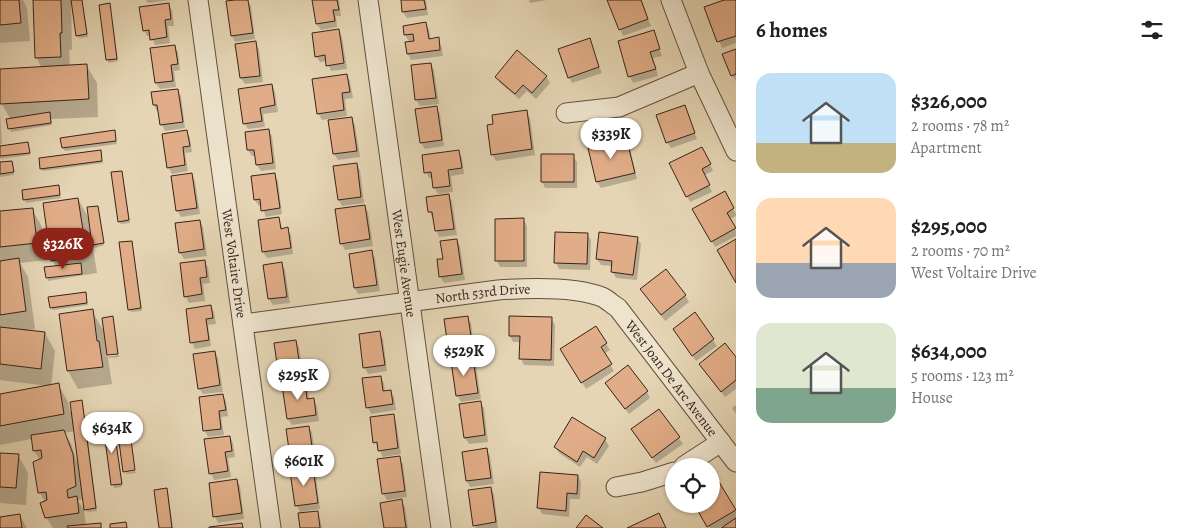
<!DOCTYPE html>
<meta charset="utf-8">
<style>
:root{--surface:#fff;--page:#f2f2f2;--text:#202124;--muted:#757577;--accent:#8f2418}
body{margin:0;font-family:Alegreya,serif;background:var(--page);color:var(--text);height:100vh;display:flex;flex-direction:column;font-size:19px;white-space:nowrap}
*{box-sizing:border-box;margin:0}
p{font-size:16px;color:var(--muted)}
.icon{flex:none;width:28px;height:28px;fill:none;stroke:currentColor;stroke-width:2;stroke-linecap:round;stroke-linejoin:round}
.map{position:relative;flex:1;overflow:hidden}
.sheet{display:flex;flex-direction:column;background:var(--surface);width:450px}
.sheet>*{flex:none}
.buttons{position:absolute;left:665px;top:458px;display:grid;gap:10px}
.buttons a{display:grid;place-items:center;width:55px;height:55px;border-radius:50%;background:var(--surface);box-shadow:0 1px 4px #0004;font-size:25px}
.price{position:absolute;translate:-50% -42px;padding:0 11px;border-radius:18px;background:#fff;color:#222;font-size:16px;line-height:32px;filter:drop-shadow(0 1px 2px #0008)}
.price::after{content:'';position:absolute;left:50%;top:30px;width:15px;height:11px;margin-left:-8px;background:inherit;clip-path:polygon(0 0,100% 0,50% 100%)}
.price.selected{background:var(--accent);color:#fff}
ul{padding:0;list-style:none}
li{display:flex;align-items:center;gap:15px;height:125px;padding:0 20px}
li span{display:grid;place-items:center;flex:none;width:140px;height:100px;border-radius:15px;color:#555}
li>.icon{margin-inline-start:auto}
span .icon{width:60px;height:60px;fill:#fffc;stroke-width:1}
li b{font-size:21px}
h2{display:flex;justify-content:space-between;align-items:center;height:60px;padding:0 20px;font-size:21px}
main{display:flex;flex:1;min-height:0}
.map>svg:first-child{display:block}
</style>
<main>
<div class="map">
<svg width="736" height="528" viewBox="0 0 736 528">
<rect width="100%" height="100%" fill="#e5d5b4"/>
<filter id="stains"><feTurbulence type="fractalNoise" baseFrequency=".004" numOctaves="4"/><feColorMatrix values="0 0 0 0 .2 0 0 0 0 .09 0 0 0 0 .02 0 0 0 .5 -.17"/></filter>
<radialGradient id="worn" r=".72"><stop offset=".6" stop-color="#630" stop-opacity="0"/><stop offset="1" stop-color="#630" stop-opacity=".3"/></radialGradient>
<!-- shadow -->
<path fill="#0003" fill-rule="evenodd" d="M0 0H23L27 8 30 41 0 43Z
M34 0H82L88 37 79 38 78 35 73 2H71L72 50H69L70 66 86 65 97 83 98 117 51 119 52 125 11 132 8 120H11L0 101V70L42 68 36 57Z
M146 0H170L148 3Z
M243 0H247L251 6 255 39 235 42 232 36Z
M314 0H339L341 16H336L337 27 321 30 317 24Z
M402 0H426L428 15 407 18 403 12Z
M529 0H547L530 3Z
M611 0H641L651 26 623 36 609 1Z
M728 0H736V43L722 48 706 8Z
M168 4 172 10 174 26H168L170 43 155 45 151 36H147L144 30Z
M109 5 118 61 109 63 107 60Z
M426 24 429 30 431 40 438 39 441 45 443 56 411 60 408 54 406 43H410L405 35Z
M339 31 342 37 347 69 331 71 327 61 320 62 316 56Z
M653 32 662 56 653 58 658 76 633 83 630 77 619 42Z
M589 39 602 73 572 83 569 77Z
M255 43 259 49 263 82 245 84 241 78 236 45Z
M174 46 178 52 180 70 174 71 176 87 160 89 156 83Z
M736 50V81L732 75Z
M431 64 434 70 439 104 420 106 416 100 412 66Z
M347 75 350 81 353 98 345 99 347 116 322 120 318 113Z
M546 76 550 83 536 99 527 91 519 99 500 83 496 77Z
M272 85 275 92 278 112 263 114 265 127 248 129 244 123Z
M177 90 181 96 185 128 165 131 162 125 160 111H157L154 105 152 94Z
M684 106 697 139 671 148 667 142Z
M436 107 440 114 444 146 425 149 421 143 417 110Z
M526 112 530 118 535 155 496 161 492 154Z
M0 113 2 144 0 145Z
M352 118 355 125 360 157 338 160 334 154Z
M268 130 272 136 276 169 261 171 257 165 256 156H252L248 150 246 133Z
M114 132 117 144 65 151 63 148 62 139Z
M187 132 190 138 192 152 185 153 188 171 172 174 168 167Z
M625 138 629 144 637 179 601 188 597 182Z
M28 143 30 155 0 159V147Z
M100 151 103 163 43 171 41 168Z
M459 152 462 158 464 174 451 176 453 192 438 194 434 187 433 178H429L426 172Z
M706 155 713 171 704 175 712 192 690 202 687 196Z
M573 156 577 162V188H545L542 181Z
M11 162 14 175 0 177V163Z
M356 164 360 170 364 203 342 206 339 200Z
M122 172 130 223 121 224 119 221Z
M274 174 278 181 282 214 266 217 262 206H259L255 200 252 178Z
M192 175 195 181 200 214 181 217 177 210Z
M58 186 61 198 26 203 25 200 23 191Z
M724 192 736 214V216L730 219 736 231V236L715 247 694 209Z
M448 195 452 201 457 235 439 237 430 212 428 198Z
M78 199 90 220 97 207 99 210 104 245 95 248 92 242 97 273 48 281 46 268 56 267 52 260Z
M364 206 368 212 373 246 345 250 341 243Z
M32 209 42 227 46 260 20 263 28 277 35 329 27 330 45 333 55 351 51 386 58 384 68 402 70 412 81 401 83 404 97 511 87 512 84 498 78 501 84 510 86 525 100 524 102 528H53L46 517 45 502 40 493V460L34 451 32 439 0 445V396L48 386 0 380V213ZM75 431 79 465H78L71 444 64 433Z
M278 219 283 230 287 229 291 235 293 254 267 258 263 252Z
M523 219 527 226V267H500L497 261Z
M200 221 203 227 207 256 184 259 180 253Z
M587 234 591 240 590 270 559 269 556 263Z
M637 238 641 244 637 280 616 278 612 271 613 266 601 265 597 259Z
M457 240 460 246 465 280 444 283 440 276 444 260Z
M132 242 142 311 131 312 130 310Z
M371 252 375 258 380 291 358 294 355 288Z
M204 261 208 267 210 283 203 284 205 301 189 303 186 297Z
M281 264 285 270 290 303 273 305 269 299 265 266Z
M642 290 685 295 689 302 665 321Z
M85 293 88 305 53 310 51 307Z
M211 306 214 312 216 324 208 325 211 346 195 349 192 342Z
M92 311 105 333 112 318 118 353 107 354V357L119 355V357L108 358 112 384 78 389 68 371 61 315Z
M695 314 717 346 696 361 678 335Z
M467 317 471 323 475 356 453 360 450 353Z
M551 318 555 325 554 366 524 365 521 359V342H513L510 336Z
M596 328 610 350 604 354 614 371 586 389 562 349Z
M379 333 383 339 387 371 368 374 365 368 360 335Z
M296 341 299 347 304 380 284 383 280 377 276 344Z
M215 352 218 358 223 392 203 394 199 388Z
M472 359 476 366 481 399 461 402 457 395Z
M736 359V389L725 397 704 370Z
M380 377 384 383 385 392 390 391 394 397 396 410 371 414 368 408Z
M304 383 308 390 309 400 313 399 317 406 319 421 292 425 288 419 284 386Z
M610 389 647 392 650 398 629 414Z
M223 395 226 401 228 416 221 417 224 435 208 437 205 431Z
M480 402 484 408 488 442 469 444 465 438 461 405Z
M736 405V414L732 408Z
M659 410 683 444 656 463 636 436Z
M393 415 396 422 401 454 383 457 375 442Z
M113 424 122 487 114 488 104 425Z
M309 427 312 433 317 466 295 469 292 462Z
M230 437 233 443 235 457 228 458 231 477 214 480 211 473Z
M605 439 609 446 597 464 587 457 580 467 559 453 555 447Z
M487 450 490 456 494 484 470 487 467 481 463 453Z
M0 454 18 455 28 473 26 505 0 503Z
M399 458 403 464 407 497 387 500 383 493Z
M312 470 316 476 320 509 300 512 297 506Z
M135 471 136 473 126 474 125 473Z
M541 473 578 476 581 482 580 499H570L569 517 542 514 539 508Z
M716 479 736 512V528H723L725 527 723 525 719 528H710L695 504H711Z
M236 480 240 486 244 519 218 523 215 516Z
M490 488 494 494 498 528H476L474 525Z
M166 489 168 492 173 528H160Z
M401 501 405 507 408 528H385Z
M317 512 320 519 322 528H301Z
M20 516 27 528H0V519Z"/>
<!-- building -->
<path fill="#e1ad88" stroke="#38231a" d="M0 0H19L21 23 0 25Z
M33 0H61L62 33H60L61 57 35 58Z
M71 0H82L87 34 76 36Z
M235 0H248L253 33 231 36 226 1Z
M312 0H337L339 10H333L335 21 316 24Z
M401 0H424L426 9 402 12Z
M607 0H641L648 19 619 30Z
M724 0H736V36L717 42 704 7Z
M110 3 117 59 106 60 99 5Z
M169 3 171 19 165 20 167 37 150 40 149 30 143 31 139 7Z
M426 22 429 39 439 37 440 50 407 54 405 42 414 41 413 34 404 35 403 26Z
M339 29 344 63 326 66 325 55 315 57 312 33Z
M654 30 660 49 650 52 656 69 628 77 618 41Z
M590 38 599 67 568 78 558 49Z
M256 41 260 76 240 78 235 44Z
M175 45 178 64 171 65 173 81 155 83 150 48Z
M736 49V74L731 76 722 54Z
M517 50 547 76 532 93 523 85 515 94 495 77Z
M431 63 436 98 415 100 411 65Z
M87 64 89 99 0 104V69Z
M347 74 350 92 342 93 344 110 317 114 312 79Z
M272 84 275 105 260 108 262 121 243 124 238 89Z
M178 89 183 122 160 125 157 105H153L151 92Z
M685 105 695 133 666 143 656 115Z
M437 106 442 140 420 143 415 109Z
M527 110 532 149 491 155 487 125 493 124 492 115Z
M50 112 51 123 8 129 6 119Z
M352 117 357 151 333 154 328 120Z
M269 129 273 163 256 165 254 150H247L245 132Z
M115 130 116 141 62 148 60 138Z
M187 130 190 146 183 147 185 165 167 168 162 134Z
M626 137 635 173 596 182 588 148Z
M28 142 30 153 0 156V146Z
M702 147 711 164 702 169 710 185 686 197 669 163Z
M101 150 102 161 40 169 39 158Z
M459 150 462 168 448 170 450 186 433 188 431 172 424 173 422 155Z
M541 154H574V182H541Z
M12 161 14 172 0 174V162Z
M357 163 361 197 338 200 333 166Z
M122 171 129 220 118 222 111 172Z
M192 173 197 208 176 211 171 176Z
M275 173 280 208 261 211 260 199 254 200 251 176Z
M59 185 60 195 23 200 22 190Z
M725 191 734 208 727 213 736 228 711 242 692 209Z
M449 194 454 229 435 231 432 212H428L426 197Z
M78 198 87 256 51 261 43 203Z
M365 205 370 239 340 244 335 209Z
M98 206 104 243 92 245 87 207Z
M33 208 37 243 0 247V211Z
M279 217 281 229 288 227 291 248 262 252 258 220Z
M524 218V261H495V219Z
M200 220 204 249 179 253 175 223Z
M555 232 588 233 587 264 554 263Z
M599 232 638 237 633 275 611 272 612 261 596 259Z
M457 239 462 274 439 277 437 259H443L440 241Z
M736 239V283L717 250Z
M132 241 141 308 128 310 119 242Z
M372 250 377 285 354 288 349 254Z
M19 258 26 311 0 315V261Z
M205 260 207 277 200 278 202 294 184 297 180 263Z
M282 262 287 297 268 299 263 265Z
M81 263 82 274 46 278 44 267Z
M666 269 686 295 661 315 640 289Z
M86 292 87 303 50 308 48 297Z
M211 305 213 318 206 319 209 340 190 343 186 309Z
M93 309 97 341H99L103 367 67 371 59 314Z
M695 312 714 339 692 356 673 329Z
M113 316 118 354 107 355 102 318Z
M468 316 473 350 449 354 444 319Z
M509 316 552 317 551 360 519 359 520 336H509Z
M596 326 607 343 601 347 612 364 581 383 560 349Z
M0 327 45 332 41 369 0 364Z
M380 331 385 365 363 368 359 334Z
M296 340 301 374 279 377 274 343Z
M725 343 736 357V380L721 392 699 364Z
M215 351 220 385 198 389 193 354Z
M473 358 478 393 456 396 451 361Z
M628 365 648 391 625 409 605 383Z
M381 376 383 391 391 390 393 404 366 408 362 378Z
M305 382 307 399 314 398 316 415 287 419 282 385Z
M59 383 64 414 0 426V394Z
M223 394 226 410 219 411 221 429 203 431 199 397Z
M82 400 96 508 84 510 70 402Z
M481 401 485 435 464 438 459 404Z
M659 409 680 437 652 458 631 429Z
M394 414 398 448 378 451 377 442 373 443 370 417Z
M572 417 606 438 594 458 583 451 577 462 554 447Z
M113 422 122 484 111 485 103 424Z
M309 426 314 460 291 463 286 429Z
M64 430 73 454 76 486 67 490 68 498 77 496 79 513 45 518 40 503 47 500 46 492 38 493 33 462 42 458 41 450 33 451 31 435Z
M130 432 135 470 123 472 118 434Z
M230 436 232 451 225 452 228 471 209 474 204 439Z
M487 448 491 478 466 481 462 452Z
M0 453 19 454 16 488 0 487Z
M400 456 405 491 382 494 377 459Z
M313 468 318 503 295 506 290 472Z
M540 472 578 475 577 494 567 493 566 511 537 508Z
M716 477 736 510 707 527 694 504H711V480Z
M237 479 242 513 213 517 209 483Z
M491 487 496 522 473 526 468 490Z
M167 488 172 528H159L154 490Z
M402 499 406 528H384L380 503Z
M318 511 320 528H300L298 513Z
M659 513 666 528H627Z
M20 514 22 528H0V517Z
M586 515 603 528H576Z
M736 518V528H721Z
M126 522 127 528H110V524Z
M101 523V528H68L67 526Z
M242 523 243 528H209V527Z"/>
<g fill="none" stroke-linecap="round" stroke-linejoin="round">
<defs>
<g id="minor">
<path id="s1" d="M198 0 271 528"/>
<path id="s2" d="M368 0 441 528"/>
<path d="M671 0 699 73 736 151"/>
<path d="M566 113 619 107 699 73"/>
<path id="s3" d="M243 324 498 290C527 288 574 286 602 297 608 300 613 305 618 308L736 462"/>
<path d="M684 466 721 442"/>
<path d="M616 487 642 482 674 472"/>
</g>
</defs>
<!-- minor casing -->
<use href="#minor" stroke="#635040" stroke-width="21"/>
<!-- minor -->
<use href="#minor" stroke="#eee4ce" stroke-width="19"/>
</g>
<g text-anchor="middle" stroke-width="4" stroke-linejoin="round" paint-order="stroke">
<!-- street labels -->
<g font-size="14" fill="#38231a" stroke="#eee4ce">
<text dy="5" stroke="none"><textPath href="#s1" startOffset="266">West Voltaire Drive</textPath></text>
<text dy="5" stroke="none"><textPath href="#s2" startOffset="266">West Eugie Avenue</textPath></text>
<text dy="5" stroke="none"><textPath href="#s3" startOffset="242">North 53rd Drive</textPath></text>
<text dy="5" stroke="none"><textPath href="#s3" startOffset="470">West Joan De Arc Avenue</textPath></text>
</g>
</g>
<rect width="100%" height="100%" filter="url(#stains)"/>
<rect width="100%" height="100%" fill="url(#worn)"/>
</svg>
<div class="buttons">
<a><svg class="icon" aria-label="locate" viewBox="0 0 24 24"><circle cx="12" cy="12" r="6"/><path d="M12 2v4M12 18v4M2 12h4M18 12h4"/></svg></a>
</div>
<b class="price" style="left:611px;top:160px">$339K</b>
<b class="price selected" style="left:63px;top:270px">$326K</b>
<b class="price" style="left:464px;top:377px">$529K</b>
<b class="price" style="left:298px;top:401px">$295K</b>
<b class="price" style="left:112px;top:454px">$634K</b>
<b class="price" style="left:304px;top:487px">$601K</b>
</div>
<section class="sheet">
<h2>6 homes<svg class="icon" aria-label="filters" viewBox="0 0 24 24"><path d="M4 7h16M4 17h16"/><circle cx="9" cy="7" r="2"/><circle cx="15" cy="17" r="2"/></svg></h2>
<ul>
<li><span style="background:linear-gradient(#bfe0f5 70%,#c2b280 0)"><svg class="icon" aria-label="home" viewBox="0 0 24 24"><path d="M3 11l9-7 9 7M6 9v11h12V9"/></svg></span><div><b>$326,000</b><p>2 rooms · 78 m²</p><p>Apartment</p></div></li>
<li><span style="background:linear-gradient(#ffd9b3 65%,#9aa5b1 0)"><svg class="icon" aria-label="home" viewBox="0 0 24 24"><path d="M3 11l9-7 9 7M6 9v11h12V9"/></svg></span><div><b>$295,000</b><p>2 rooms · 70 m²</p><p>West Voltaire Drive</p></div></li>
<li><span style="background:linear-gradient(#dfe7d0 65%,#7fa58c 0)"><svg class="icon" aria-label="home" viewBox="0 0 24 24"><path d="M3 11l9-7 9 7M6 9v11h12V9"/></svg></span><div><b>$634,000</b><p>5 rooms · 123 m²</p><p>House</p></div></li>
</ul>
</section>
</main>
